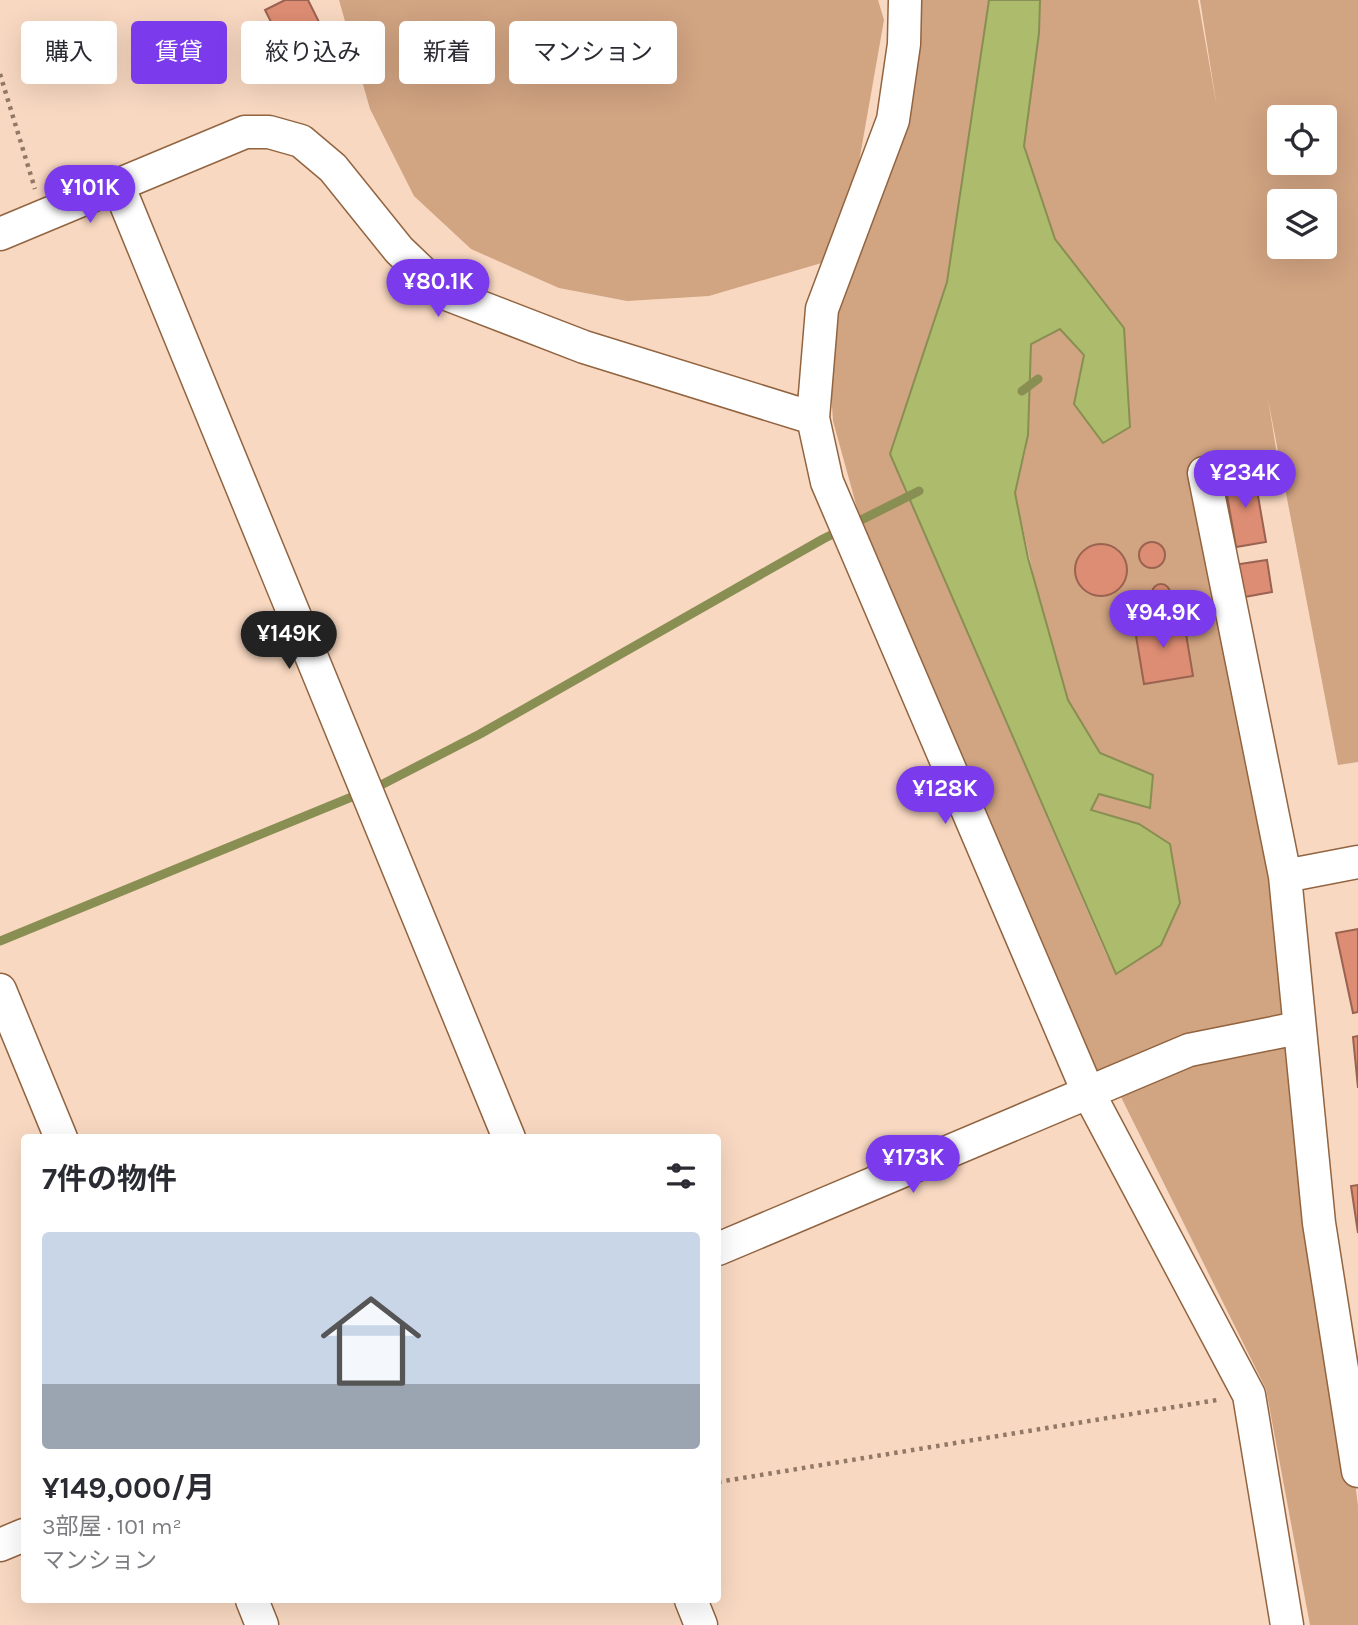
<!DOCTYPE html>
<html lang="ja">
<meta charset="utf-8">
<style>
:root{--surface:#fff;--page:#f7f7f7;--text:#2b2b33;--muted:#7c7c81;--accent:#7c3aed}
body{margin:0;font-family:Karla,"Noto Sans JP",sans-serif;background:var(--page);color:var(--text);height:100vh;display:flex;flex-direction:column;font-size:26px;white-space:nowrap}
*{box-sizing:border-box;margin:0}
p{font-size:23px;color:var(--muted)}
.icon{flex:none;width:38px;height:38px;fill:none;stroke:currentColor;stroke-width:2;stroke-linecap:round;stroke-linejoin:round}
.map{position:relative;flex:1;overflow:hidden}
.panel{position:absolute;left:21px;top:1134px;width:700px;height:469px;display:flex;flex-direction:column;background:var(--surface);border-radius:7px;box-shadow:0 7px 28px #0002}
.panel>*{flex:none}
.banner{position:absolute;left:21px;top:21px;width:700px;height:63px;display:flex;gap:14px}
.buttons{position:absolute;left:1267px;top:105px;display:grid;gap:14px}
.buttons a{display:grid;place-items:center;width:70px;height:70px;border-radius:7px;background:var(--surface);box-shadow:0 7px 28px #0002;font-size:35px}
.price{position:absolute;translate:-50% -60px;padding:0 16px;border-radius:24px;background:var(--accent);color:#fff;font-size:23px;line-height:46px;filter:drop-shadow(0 2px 4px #0008)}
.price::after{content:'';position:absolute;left:50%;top:42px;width:21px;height:16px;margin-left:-10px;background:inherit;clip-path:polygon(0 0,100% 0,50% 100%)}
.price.current{background:#222;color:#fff}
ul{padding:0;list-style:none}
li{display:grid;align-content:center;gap:14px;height:371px;padding:0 21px}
li span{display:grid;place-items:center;height:217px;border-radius:7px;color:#555}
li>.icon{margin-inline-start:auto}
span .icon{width:126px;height:126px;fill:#fffc;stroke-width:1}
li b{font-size:30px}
h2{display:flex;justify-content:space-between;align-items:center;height:84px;padding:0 21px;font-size:30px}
.pill{padding:0 24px;border-radius:7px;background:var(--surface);box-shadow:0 7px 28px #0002;font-size:24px;line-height:63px}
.pill.current{background:var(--accent);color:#fff}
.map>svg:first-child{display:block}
</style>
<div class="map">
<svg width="1358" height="1625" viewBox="0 0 1358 1625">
<rect width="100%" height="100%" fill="#f8d8c1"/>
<!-- green -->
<path fill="#d1a482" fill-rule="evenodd" d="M339 0H878L884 20 843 253 918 0H989L957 251 890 454 1106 954 1116 974 1091 810 1099 794 1153 775 1100 753 1068 700 1036 587 1015 493 1026 448 1031 344 1060 329 1084 355 1075 404 1103 442 1130 426 1055 239 1024 146 1039 33 1040 0H1198L1217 108 1200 0H1358V762L1338 765 1268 399 1277 455 1206 465 1298 1028 1096 1080 873 566 833 421 825 299 842 257 709 296 627 301 559 288 471 249 414 196 370 109ZM1279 117H1325V163H1279ZM1279 201H1325V247H1279Z
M1283 1031 1313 1229 1337 1337 1358 1506V1625H1310L1266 1389 1119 1093Z"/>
<!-- water -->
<path fill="#acbc6c" stroke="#898e52" stroke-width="2" d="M989 0H1040L1039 33 1024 146 1055 239 1124 328 1130 427 1103 443 1074 404 1084 355 1060 329 1031 344 1028 435 1015 493 1028 558 1068 700 1100 753 1153 775 1150 808 1099 794 1091 810 1139 824 1170 844 1180 903 1161 945 1116 974 890 454 947 282Z"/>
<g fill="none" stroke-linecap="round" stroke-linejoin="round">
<!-- stream -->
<path stroke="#898e52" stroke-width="9" d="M1022 391 1038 379
M0 941 381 785 480 734 823 539 919 491"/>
</g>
<!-- building -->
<path fill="#dd8d73" stroke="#9a6250" stroke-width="2" d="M285 0H308L320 24 282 44 265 10Z
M1254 473 1266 542 1236 547 1224 478Z
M1139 555a13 13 0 1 1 26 0a13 13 0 1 1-26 0Z
M1075 570a26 26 0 1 1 52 0a26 26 0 1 1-52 0Z
M1267 560 1272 592 1239 598 1233 565Z
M1152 593a9 9 0 1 1 18 0a9 9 0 1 1-18 0Z
M1183 616 1193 676 1144 684 1134 624Z
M1358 929V1012L1353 1013 1336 933Z
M1358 1036V1088L1353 1037Z
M1358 1185V1233L1351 1186Z"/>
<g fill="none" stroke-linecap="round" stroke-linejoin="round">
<defs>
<path id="minor" d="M905 0 904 44 893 120 822 309 813 418 827 482 1088 1092 1249 1395 1287 1625
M118 185 509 1138
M0 234 245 132H269L301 141 333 168 399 250 444 293 584 347 813 418
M1204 473 1285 876 1319 1223 1358 1471
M1285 876 1358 862
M0 990 61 1138
M718 1249 1189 1050 1298 1028
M0 1545 24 1535
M252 1600 262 1625
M691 1600 701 1625"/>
</defs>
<!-- minor casing -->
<use href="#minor" stroke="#926440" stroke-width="35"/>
<!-- path -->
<path stroke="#927966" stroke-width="4.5" stroke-dasharray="3.5 5" stroke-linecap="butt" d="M0 74 35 189
M718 1482 1217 1400"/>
<!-- minor -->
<use href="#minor" stroke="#fff" stroke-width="32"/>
</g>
</svg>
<div class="buttons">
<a><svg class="icon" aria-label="locate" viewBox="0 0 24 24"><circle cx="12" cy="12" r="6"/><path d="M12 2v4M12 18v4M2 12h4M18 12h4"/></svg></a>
<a><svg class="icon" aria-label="layers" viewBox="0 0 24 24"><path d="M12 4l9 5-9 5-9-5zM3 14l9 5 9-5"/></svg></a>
</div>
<b class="price" style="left:90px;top:225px">¥101K</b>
<b class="price" style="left:438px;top:319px">¥80.1K</b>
<b class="price" style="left:1245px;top:510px">¥234K</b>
<b class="price" style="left:1163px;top:650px">¥94.9K</b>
<b class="price current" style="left:289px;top:671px">¥149K</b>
<b class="price" style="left:945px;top:826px">¥128K</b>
<b class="price" style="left:913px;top:1195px">¥173K</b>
<div class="banner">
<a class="pill">購入</a>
<a class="pill current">賃貸</a>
<a class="pill">絞り込み</a>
<a class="pill">新着</a>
<a class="pill">マンション</a>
</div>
<section class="panel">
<h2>7件の物件<svg class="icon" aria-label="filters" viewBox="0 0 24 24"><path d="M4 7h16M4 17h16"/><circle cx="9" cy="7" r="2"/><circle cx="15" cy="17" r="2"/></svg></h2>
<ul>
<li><span style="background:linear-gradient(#c9d6e8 70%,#9aa5b1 0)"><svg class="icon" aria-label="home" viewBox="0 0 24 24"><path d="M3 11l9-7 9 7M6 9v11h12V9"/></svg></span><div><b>¥149,000/月</b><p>3部屋 · 101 m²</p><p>マンション</p></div></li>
</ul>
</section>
</div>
